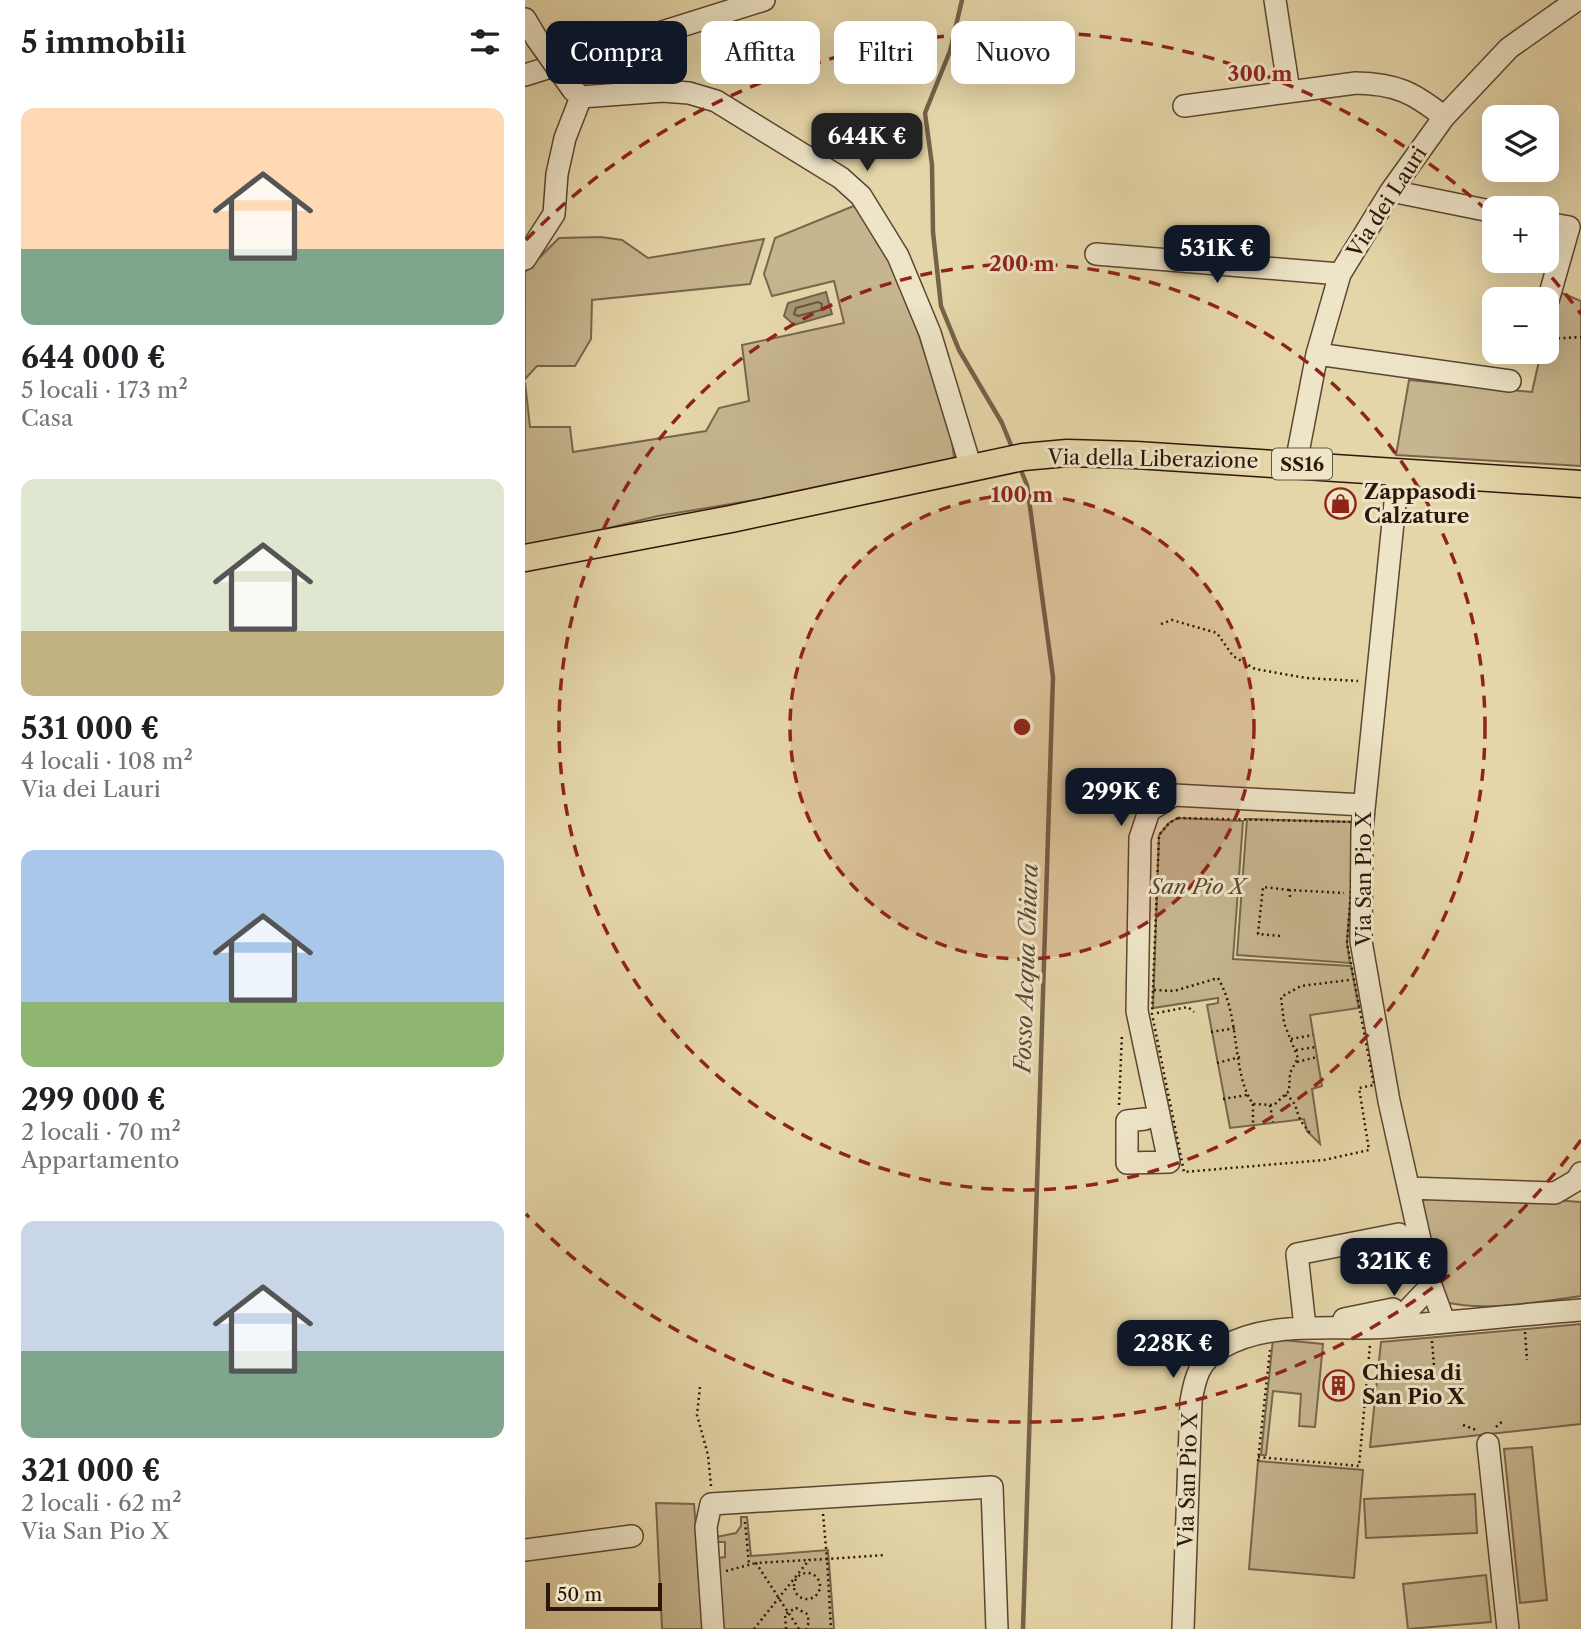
<!DOCTYPE html>
<html lang="it">
<meta charset="utf-8">
<style>
:root{--surface:#fff;--page:#f6f6f6;--text:#202124;--muted:#757577;--accent:#111827}
body{margin:0;font-family:"Libre Caslon Text",serif;background:var(--page);color:var(--text);height:100vh;display:flex;flex-direction:column;font-size:26px;white-space:nowrap}
*{box-sizing:border-box;margin:0}
p{font-size:23px;color:var(--muted)}
.icon{flex:none;width:38px;height:38px;fill:none;stroke:currentColor;stroke-width:2;stroke-linecap:round;stroke-linejoin:round}
.map{position:relative;flex:1;overflow:hidden}
.details{display:flex;flex-direction:column;background:var(--surface);width:525px}
.details>*{flex:none}
.guide{position:absolute;left:21px;top:21px;width:665px;height:63px;display:flex;gap:14px}
.controls{position:absolute;left:957px;top:105px;display:grid;gap:14px}
.controls a{display:grid;place-items:center;width:77px;height:77px;border-radius:14px;background:var(--surface);box-shadow:0 7px 28px #0002;font-size:35px}
.scale{position:absolute;left:21px;bottom:18px;width:116px;box-sizing:border-box;padding-left:7px;border:4px solid #2c1609;border-top:0;font-size:19px;line-height:24px;white-space:nowrap;color:#2c1609;-webkit-text-stroke:5px #eee4c7;paint-order:stroke}
.price{position:absolute;translate:-50% -60px;padding:0 16px;border-radius:14px;background:var(--accent);color:#fff;font-size:23px;line-height:46px;filter:drop-shadow(0 2px 4px #0008)}
.price::after{content:'';position:absolute;left:50%;top:42px;width:21px;height:16px;margin-left:-10px;background:inherit;clip-path:polygon(0 0,100% 0,50% 100%)}
.price.active{background:#222;color:#fff}
ul{padding:0;list-style:none}
li{display:grid;align-content:center;gap:14px;height:371px;padding:0 21px}
li span{display:grid;place-items:center;height:217px;border-radius:14px;color:#555}
li>.icon{margin-inline-start:auto}
span .icon{width:126px;height:126px;fill:#fffc;stroke-width:1}
li b{font-size:30px}
h2{display:flex;justify-content:space-between;align-items:center;height:84px;padding:0 21px;font-size:30px}
.pill{padding:0 24px;border-radius:14px;background:var(--surface);box-shadow:0 7px 28px #0002;font-size:24px;line-height:63px}
.pill.active{background:var(--accent);color:#fff}
main{display:flex;flex:1;min-height:0}
.map>svg:first-child{display:block}
</style>
<main>
<section class="details">
<h2>5 immobili<svg class="icon" aria-label="filters" viewBox="0 0 24 24"><path d="M4 7h16M4 17h16"/><circle cx="9" cy="7" r="2"/><circle cx="15" cy="17" r="2"/></svg></h2>
<ul>
<li><span style="background:linear-gradient(#ffd9b3 65%,#7fa58c 0)"><svg class="icon" aria-label="home" viewBox="0 0 24 24"><path d="M3 11l9-7 9 7M6 9v11h12V9"/></svg></span><div><b>644 000 €</b><p>5 locali · 173 m²</p><p>Casa</p></div></li>
<li><span style="background:linear-gradient(#dfe7d0 70%,#c2b280 0)"><svg class="icon" aria-label="home" viewBox="0 0 24 24"><path d="M3 11l9-7 9 7M6 9v11h12V9"/></svg></span><div><b>531 000 €</b><p>4 locali · 108 m²</p><p>Via dei Lauri</p></div></li>
<li><span style="background:linear-gradient(#a9c7e8 70%,#8fb573 0)"><svg class="icon" aria-label="home" viewBox="0 0 24 24"><path d="M3 11l9-7 9 7M6 9v11h12V9"/></svg></span><div><b>299 000 €</b><p>2 locali · 70 m²</p><p>Appartamento</p></div></li>
<li><span style="background:linear-gradient(#c9d6e8 60%,#7fa58c 0)"><svg class="icon" aria-label="home" viewBox="0 0 24 24"><path d="M3 11l9-7 9 7M6 9v11h12V9"/></svg></span><div><b>321 000 €</b><p>2 locali · 62 m²</p><p>Via San Pio X</p></div></li>
</ul>
</section>
<div class="map">
<svg width="1056" height="1629" viewBox="0 0 1056 1629">
<rect width="100%" height="100%" fill="#e5d6a9"/>
<filter id="stains"><feTurbulence type="fractalNoise" baseFrequency=".00286" numOctaves="4"/><feColorMatrix values="0 0 0 0 .2 0 0 0 0 .09 0 0 0 0 .02 0 0 0 .5 -.17"/></filter>
<radialGradient id="worn" r=".72"><stop offset=".6" stop-color="#630" stop-opacity="0"/><stop offset="1" stop-color="#630" stop-opacity=".3"/></radialGradient>
<!-- green -->
<path fill="#c6b58e" stroke="#79664c" stroke-width="2" d="M331 205 371 266 426 432 429 458 266 494 133 516 0 548V382L5 427H45L48 452 181 431 194 408 224 401 217 345 319 323 309 281 247 296 239 274 250 238Z
M76 237 97 240 123 258 239 239 225 284 67 300 66 339 50 366H12L0 379V272L34 238Z
M1037 293 1056 301V466L871 455 884 380 1007 392 1016 352H1022V335Z
M653 818 718 821 708 959 826 966 834 1008 785 1015 797 1086 787 1089 795 1144 782 1131 779 1119 705 1128 682 1005 693 1003V998L628 1008 634 835 644 823Z
M722 819 831 822 822 943 825 963 712 955Z
M896 1191 1056 1202V1296C1013 1302 962 1312 919 1302L909 1279Z
M1056 1324V1424L845 1447 856 1342Z
M748 1339 798 1344 790 1427 774 1426 776 1394 748 1391 741 1455H736Z
M1007 1447 1022 1600 995 1603 979 1449Z
M733 1461 838 1470 829 1578 724 1569Z
M950 1494 952 1533 841 1538 839 1499Z
M131 1503 169 1504 179 1629H137Z
M216 1517H222L226 1556 303 1550 309 1629H197L192 1558 200 1557V1542H191V1537L211 1533 216 1526Z
M961 1575 966 1622 883 1629 878 1584Z"/>
<!-- water -->
<path fill="#a69573" stroke="#756249" stroke-width="2" d="M301 292 307 314 269 325 259 316 263 303Z"/>
<g fill="none" stroke-linecap="round" stroke-linejoin="round">
<!-- shore -->
<path stroke="#69563e" stroke-width="2" d="M293 302 297 304 296 310 273 316 269 314 271 308Z"/>
<!-- stream -->
<path stroke="#756249" stroke-width="4.5" d="M437 0 425 51 400 113 407 165 408 232 416 306 434 350 477 423 488 450
M495 468 502 485 528 677 498 1629"/>
<defs>
<path id="minor" d="M750 0 764 91
M0 19 12 39
M0 75 239 0
M48 90 56 97 138 91 164 93 191 101 316 178 336 196 373 256 405 333 446 468
M659 106 831 83C871 84 888 92 919 117
M866 191 970 212
M1022 223 1044 227 1022 304
M571 254 815 274
M0 259 29 214 32 174 40 138 56 97
M792 354 985 381
M771 463 792 354 815 274 866 191 919 117 984 48 1052 0
M873 473 837 829 836 941 864 1101 904 1280 919 1321
M620 1119 602 1121V1163L644 1162 612 1011 615 838 624 811 649 795 839 805
M884 1188 1030 1193 1052 1180 1056 1173
M819 1319 868 1309
M780 1327 772 1254 874 1234
M867 1327 899 1293
M963 1444 983 1629
M0 1550 107 1536
M188 1629 181 1527 186 1504 467 1487 472 1629
M658 1629 666 1401C670 1378 674 1361 696 1348 746 1319 809 1331 864 1327 928 1322 992 1315 1056 1310"/>
<path id="major" d="M0 558 206 519 498 457 542 453 611 455 1056 484"/>
</defs>
<!-- minor casing -->
<use href="#minor" stroke="#5a4631" stroke-width="24"/>
<!-- major casing -->
<use href="#major" stroke="#2c1609" stroke-width="29"/>
<!-- path -->
<path stroke="#2c1609" stroke-width="2.5" stroke-dasharray="2 3.5" stroke-linecap="butt" d="M1022 339 1056 337
M636 624 647 620 692 633 708 656 730 669 781 678 833 681
M653 818 831 822 822 943 849 1085 834 1088 844 1150 799 1160 659 1172 627 1014 634 835 644 823Z
M765 897V890L819 893
M755 936 733 934 738 887 765 890
M629 990 649 991 693 978C716 1017 706 1072 728 1104L749 1105 764 1091 765 1073 773 1058 759 1023 756 997 776 986 824 980
M632 1013 663 1007 669 1012
M686 1032 711 1028
M766 1039 788 1035
M771 1050 791 1047
M772 1062 792 1057
M692 1063 715 1057
M760 1095C772 1101 770 1109 775 1119 777 1124 782 1128 785 1134
M698 1099 722 1095
M728 1104V1125
M594 1105 597 1034
M745 1105 748 1122
M1000 1332 1002 1360
M907 1341 909 1366
M175 1387 172 1415 183 1455 186 1486
M938 1425 951 1430
M971 1427 979 1420
M733 1457 834 1466 845 1345
M733 1461 745 1350
M298 1514 302 1559 361 1555
M220 1522 224 1564
M201 1571 231 1563
M269 1586a13 13 0 1 1 26 0a13 13 0 1 1-26 0Z
M229 1629 284 1560 302 1559 306 1629
M261 1629 260 1614 271 1608 282 1614 284 1622 281 1629
M274 1629 231 1563 284 1560"/>
<!-- minor -->
<use href="#minor" stroke="#eee4c7" stroke-width="21"/>
<!-- major -->
<use href="#major" stroke="#e5d6a9" stroke-width="26"/>
<defs>
<path id="minor-bridge" d="M12 39 48 90"/>
</defs>
<!-- minor-bridge casing -->
<use href="#minor-bridge" stroke="#5a4631" stroke-width="24" stroke-linecap="butt"/>
<!-- minor-bridge -->
<use href="#minor-bridge" stroke="#eee4c7" stroke-width="21"/>
</g>
<!-- distance rings -->
<circle cx="497" cy="727" r="232" fill="#8f2418" fill-opacity=".12"/>
<g fill="none" stroke="#8f2418" stroke-width="3.5" stroke-dasharray="12 9">
<circle cx="497" cy="727" r="232"/>
<circle cx="497" cy="727" r="463"/>
<path d="M1056 1140A695 695 0 0 1 1 1214M1 240A695 695 0 0 1 967 215M1013 262A695 695 0 0 1 1056 314"/>
</g>
<!-- icons -->
<defs>
<symbol id="shop-ring" viewBox="-11 -11 22 22"><circle r="9.5" fill="#eee4c7" stroke="#8f2418" stroke-width="1.5"/><path d="M-5-2.5h2.3a2.7 3.5 0 0 1 5.4 0H5L5.5 6h-11ZM-1.5-2.5h3a1.5 2.3 0 0 0-3 0Z" fill="#8f2418"/></symbol>
<symbol id="building-ring" viewBox="-11 -11 22 22"><circle r="9.5" fill="#eee4c7" stroke="#8f2418" stroke-width="1.5"/><path d="M-4-6H4V6H1V3H-1V6H-4ZM-2.5-4.3h1.7v1.8h-1.7ZM.8-4.3h1.7v1.8H.8ZM-2.5-1h1.7V.8h-1.7ZM.8-1h1.7V.8H.8Z" fill="#8f2418"/></symbol>
</defs>
<g fill-rule="evenodd">
<use href="#shop-ring" x="798" y="486" width="35" height="35"/>
<use href="#building-ring" x="796" y="1368" width="35" height="35"/>
</g>
<g text-anchor="middle" stroke-width="6" stroke-linejoin="round" paint-order="stroke">
<!-- shield labels -->
<rect fill="#eee4c7" stroke="#665442" stroke-width="2" x="747" y="448.5" width="60" height="31" rx="5"/>
<g font-size="19" font-weight="bold" fill="#2c1609">
<text x="777" y="471">SS16</text>
</g>
<!-- street labels -->
<g font-size="21" fill="#2c1609" stroke="#eee4c7">
<text transform="translate(862 202) rotate(-57)" y="7">Via dei Lauri</text>
<text transform="translate(628 459) rotate(1)" y="7">Via della Liberazione</text>
<text transform="translate(839 879) rotate(-90)" y="7">Via San Pio X</text>
<text transform="translate(663 1480) rotate(-88)" y="7">Via San Pio X</text>
</g>
<!-- poi labels -->
<g font-size="21" font-weight="bold" fill="#2c1609" stroke="#eee4c7" text-anchor="start">
<text x="839" y="499">Zappasodi<tspan x="839" dy="24">Calzature</tspan></text>
<text x="837" y="1380">Chiesa di<tspan x="837" dy="24">San Pio X</tspan></text>
</g>
<!-- park labels -->
<g font-size="21" font-style="italic" fill="#5a4631" stroke="#eee4c7">
<text x="672" y="894">San Pio X</text>
</g>
<!-- water labels -->
<g font-size="23" font-style="italic" fill="#5d4933" stroke="#eee4c7">
<text transform="translate(501 968) rotate(-88)" y="8">Fosso Acqua Chiara</text>
</g>
</g>
<circle cx="497" cy="727" r="10" fill="#8f2418" stroke="#eee4c7" stroke-width="3.5"/>
<g font-size="21" text-anchor="middle" font-weight="bold" fill="#8f2418" stroke="#eee4c7" stroke-width="6" stroke-linejoin="round" paint-order="stroke">
<text x="735" y="81">300 m</text>
<text x="497" y="271">200 m</text>
<text x="497" y="502">100 m</text>
</g>
<rect width="100%" height="100%" filter="url(#stains)"/>
<rect width="100%" height="100%" fill="url(#worn)"/>
</svg>
<div class="controls">
<a><svg class="icon" aria-label="layers" viewBox="0 0 24 24"><path d="M12 4l9 5-9 5-9-5zM3 14l9 5 9-5"/></svg></a>
<a>+</a>
<a>−</a>
</div>
<div class="scale">50 m</div>
<b class="price active" style="left:342px;top:173px">644K €</b>
<b class="price" style="left:692px;top:285px">531K €</b>
<b class="price" style="left:596px;top:828px">299K €</b>
<b class="price" style="left:869px;top:1298px">321K €</b>
<b class="price" style="left:648px;top:1380px">228K €</b>
<div class="guide">
<a class="pill active">Compra</a>
<a class="pill">Affitta</a>
<a class="pill">Filtri</a>
<a class="pill">Nuovo</a>
</div>
</div>
</main>
